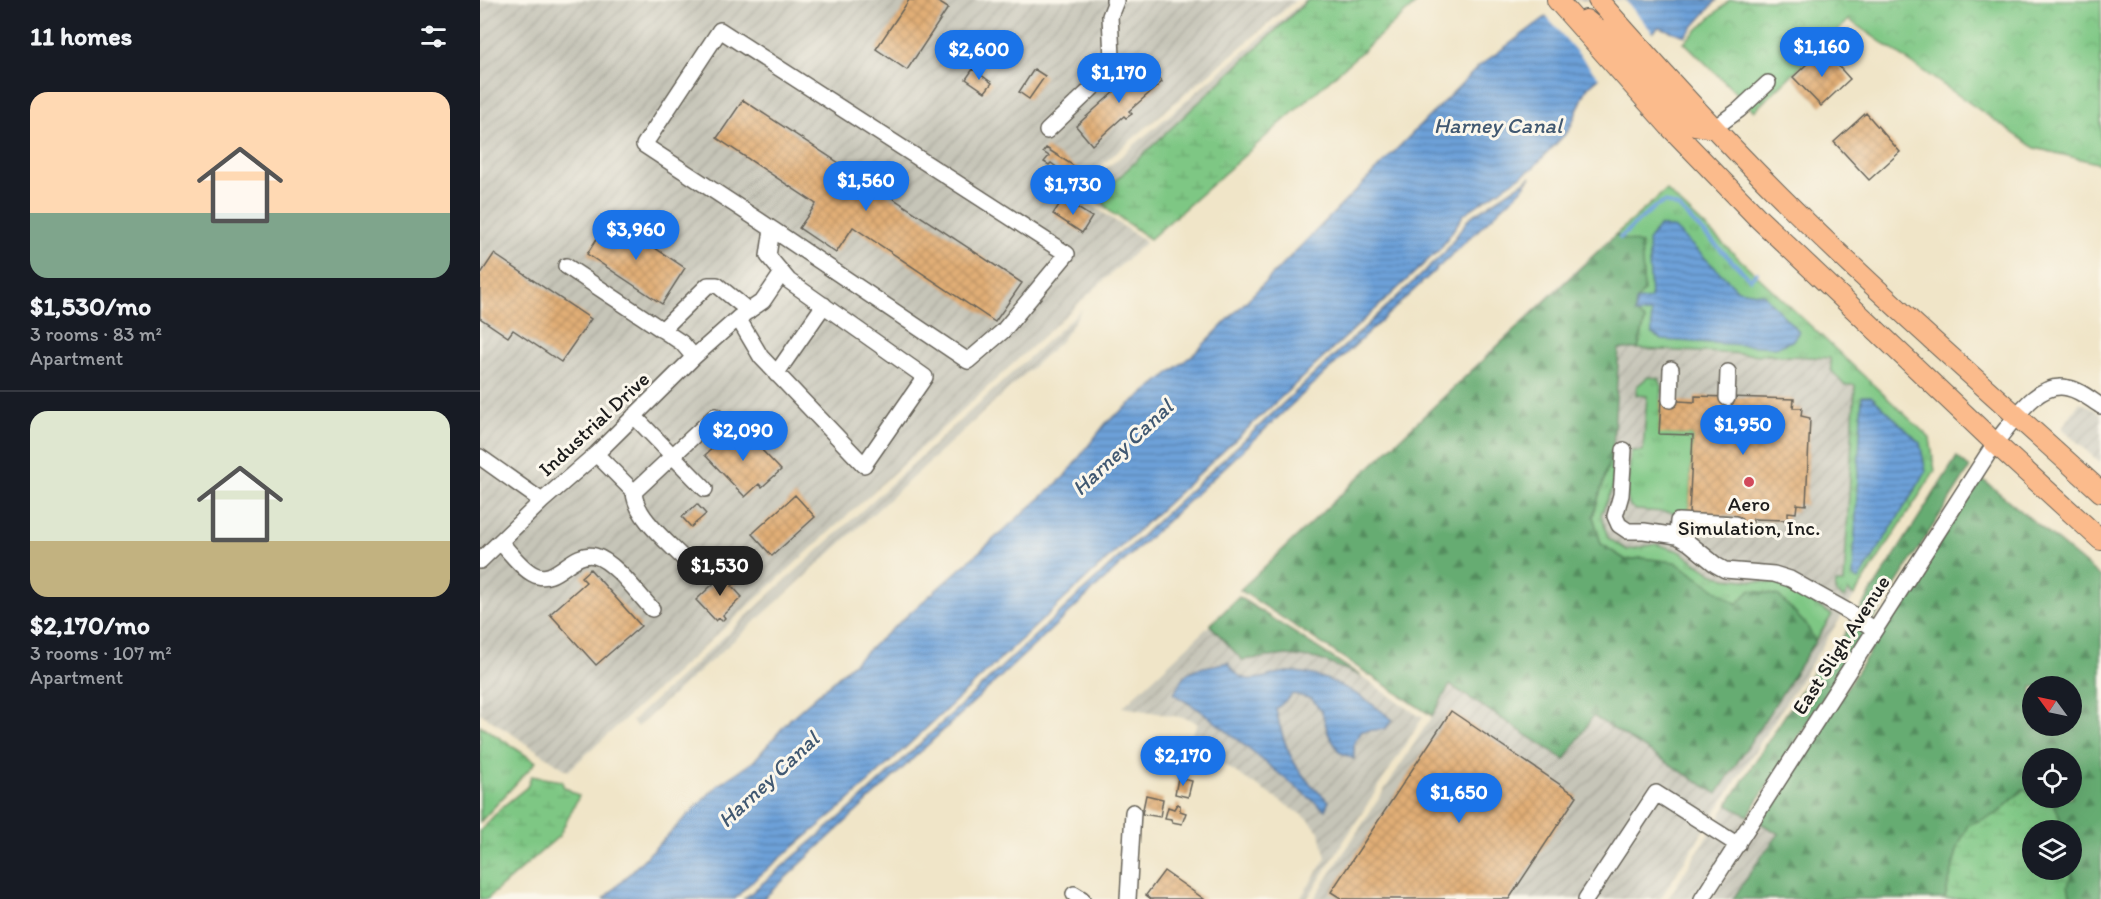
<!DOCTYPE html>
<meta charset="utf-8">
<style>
:root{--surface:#171b24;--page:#20242c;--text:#f1f3f6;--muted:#9ea1a6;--line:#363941;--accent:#1a73e8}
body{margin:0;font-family:Itim,sans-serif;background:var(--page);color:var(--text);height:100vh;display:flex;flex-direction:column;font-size:22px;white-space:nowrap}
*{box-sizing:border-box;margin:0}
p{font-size:20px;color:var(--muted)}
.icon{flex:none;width:33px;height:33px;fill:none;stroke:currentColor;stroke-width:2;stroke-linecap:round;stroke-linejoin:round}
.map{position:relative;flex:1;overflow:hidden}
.details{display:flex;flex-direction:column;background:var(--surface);width:480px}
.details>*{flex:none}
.needle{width:39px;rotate:303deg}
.tools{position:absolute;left:1542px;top:676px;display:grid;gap:12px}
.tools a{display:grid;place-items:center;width:60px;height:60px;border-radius:50%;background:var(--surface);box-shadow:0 6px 24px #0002;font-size:30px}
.price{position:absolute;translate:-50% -51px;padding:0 14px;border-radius:21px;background:var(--accent);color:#fff;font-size:20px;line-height:39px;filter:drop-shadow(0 2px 3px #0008)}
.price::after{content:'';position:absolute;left:50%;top:36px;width:18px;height:14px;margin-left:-9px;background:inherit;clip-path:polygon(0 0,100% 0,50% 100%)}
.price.selected{background:#222;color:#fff}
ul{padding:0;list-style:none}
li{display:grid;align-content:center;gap:12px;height:318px;padding:0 30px}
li+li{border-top:2px solid var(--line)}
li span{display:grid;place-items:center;height:186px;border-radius:18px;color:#555}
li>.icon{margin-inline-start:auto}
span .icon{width:108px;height:108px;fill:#fffc;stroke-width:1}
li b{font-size:26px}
h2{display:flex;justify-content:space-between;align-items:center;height:72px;padding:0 30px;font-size:26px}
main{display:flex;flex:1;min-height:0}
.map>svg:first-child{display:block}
</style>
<main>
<section class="details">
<h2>11 homes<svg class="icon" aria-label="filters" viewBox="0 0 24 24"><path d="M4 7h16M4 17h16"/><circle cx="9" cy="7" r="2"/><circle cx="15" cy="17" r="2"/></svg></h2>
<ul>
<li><span style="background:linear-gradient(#ffd9b3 65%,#7fa58c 0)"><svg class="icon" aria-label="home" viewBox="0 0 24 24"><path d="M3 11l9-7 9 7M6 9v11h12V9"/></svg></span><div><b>$1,530/mo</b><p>3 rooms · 83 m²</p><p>Apartment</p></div></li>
<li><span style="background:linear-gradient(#dfe7d0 70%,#c2b280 0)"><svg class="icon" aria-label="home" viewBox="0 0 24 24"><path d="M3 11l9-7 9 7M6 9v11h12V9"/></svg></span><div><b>$2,170/mo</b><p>3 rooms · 107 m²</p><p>Apartment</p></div></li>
</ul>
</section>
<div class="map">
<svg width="1621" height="899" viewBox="0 0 1621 899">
<defs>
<pattern id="industrial-furrows" width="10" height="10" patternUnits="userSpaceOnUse" patternTransform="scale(1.5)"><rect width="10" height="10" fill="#c6c5b8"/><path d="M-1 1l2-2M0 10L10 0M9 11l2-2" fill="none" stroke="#aaa99e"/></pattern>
<pattern id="grass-tufts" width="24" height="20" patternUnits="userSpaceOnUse" patternTransform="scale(1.5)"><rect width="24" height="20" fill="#7ec784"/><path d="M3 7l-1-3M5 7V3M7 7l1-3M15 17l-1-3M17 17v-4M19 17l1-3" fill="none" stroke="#6caa71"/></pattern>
<pattern id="forest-firs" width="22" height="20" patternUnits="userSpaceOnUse" patternTransform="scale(1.5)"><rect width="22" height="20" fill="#66ac72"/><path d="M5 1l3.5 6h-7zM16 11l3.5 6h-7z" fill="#538b5d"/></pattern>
<pattern id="wetland-marsh" width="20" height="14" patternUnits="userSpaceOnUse" patternTransform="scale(1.5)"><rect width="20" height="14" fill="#7ec784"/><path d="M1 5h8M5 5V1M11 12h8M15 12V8" fill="none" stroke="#6caa71"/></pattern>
<pattern id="park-crowns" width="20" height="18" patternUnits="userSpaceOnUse" patternTransform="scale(1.5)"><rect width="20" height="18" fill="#7ec784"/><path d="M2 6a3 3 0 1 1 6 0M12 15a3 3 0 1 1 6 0" fill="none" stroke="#6caa71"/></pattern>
<pattern id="water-rules" width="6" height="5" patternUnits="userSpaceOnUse" patternTransform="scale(1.5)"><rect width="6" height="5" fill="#6da1d9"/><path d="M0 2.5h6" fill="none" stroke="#5982af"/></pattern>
<pattern id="building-cross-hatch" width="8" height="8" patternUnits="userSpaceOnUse" patternTransform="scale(1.5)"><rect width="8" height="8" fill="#e1ae76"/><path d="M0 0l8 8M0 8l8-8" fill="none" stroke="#c09566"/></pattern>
</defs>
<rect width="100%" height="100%" fill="#fbf7ec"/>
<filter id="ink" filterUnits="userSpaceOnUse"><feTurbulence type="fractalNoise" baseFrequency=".0167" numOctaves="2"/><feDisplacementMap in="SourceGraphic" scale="12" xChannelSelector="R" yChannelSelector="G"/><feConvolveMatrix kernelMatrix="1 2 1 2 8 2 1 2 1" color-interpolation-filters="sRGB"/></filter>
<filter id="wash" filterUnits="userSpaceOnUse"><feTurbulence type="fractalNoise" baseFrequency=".008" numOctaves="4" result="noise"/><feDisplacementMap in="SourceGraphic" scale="24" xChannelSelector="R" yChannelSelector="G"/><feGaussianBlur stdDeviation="1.35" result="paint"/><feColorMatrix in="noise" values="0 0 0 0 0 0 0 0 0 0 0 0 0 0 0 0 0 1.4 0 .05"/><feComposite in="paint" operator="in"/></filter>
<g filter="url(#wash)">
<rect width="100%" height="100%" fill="#f0e5c8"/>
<!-- industrial -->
<path fill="url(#industrial-furrows)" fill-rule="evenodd" d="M0 0H816L591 191 666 242 88 771 0 713Z
M825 0H828L622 193 623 202 627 210 600 191Z
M1186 190 1450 438 1455 471 1180 899H834L952 716 760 590 1099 267Z
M603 308 582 340 308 592 157 727 152 721Z
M1600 402 1621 413V464L1582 428Z
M730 625 762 659 807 655 838 659 881 676 939 716 940 715 943 717 827 899H820L846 858 840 833 828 819 707 741 718 724 710 719 643 707ZM736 663 770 680 837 676 877 695 913 720 905 729 882 731 874 743V759L848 733 842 712 832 699 813 694 796 709 802 734 809 756 822 776 849 801 845 810 788 766 726 714 704 676 715 669Z
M1247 805 1268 816 1213 899H1188Z
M1280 823 1299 834 1280 858 1253 899H1231Z"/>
<!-- grass -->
<path fill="url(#grass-tufts)" stroke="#4d7250" stroke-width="1.5" d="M1186 190 1450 438 1455 471 1374 596 1368 591 1364 598 1355 592 1356 583H1364L1375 385H1364L1351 370 1350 358 1158 349 1165 321 1155 314 1156 301 1140 238 1136 234Z
M1168 377 1179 378 1182 386 1179 433 1213 435 1209 514 1156 510 1150 506 1147 498 1151 451H1163L1167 396 1156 395 1157 386Z
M1133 449V487L1121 514 1128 538 1147 550 1176 544 1199 551 1232 573 1245 578 1303 584 1352 615 1335 642 1327 626 1258 604 1162 558 1146 560 1121 544 1113 516Z
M0 725 56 762 0 822Z"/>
<!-- forest -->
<path fill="url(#forest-firs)" stroke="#416447" stroke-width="1.5" fill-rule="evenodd" d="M1136 234 1140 238 1161 244 1164 291 1156 301 1155 313 1165 320 1158 349H1139L1133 449 1113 516 1121 544 1146 560 1162 558 1195 562 1257 604 1270 590 1299 596 1327 626 1335 642 1237 794 1113 716 1085 760 970 685 952 716 760 590Z
M1477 457 1490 468 1268 816 1247 805 1344 655 1347 662Z
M1501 478 1621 577V899H1591L1588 886 1596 858 1592 848V831H1585L1575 806 1560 798H1592V759H1552V794L1543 789 1517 814 1488 825 1478 847 1465 899H1253L1280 858 1299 834 1280 823ZM1552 687H1592V726H1552Z
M759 597 881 676 838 659 807 655 762 660 730 625Z"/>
<!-- wetland -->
<path fill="url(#wetland-marsh)" stroke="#4d7250" stroke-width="1.5" d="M828 0H940L670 239 640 218V217C628 213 623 206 622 193Z
M51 776 82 781 83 786 99 796 79 836 7 899H0V831L21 808 47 787Z
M1544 789 1552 794V798H1560L1575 806 1585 831H1552V870H1592V848L1596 858 1588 886 1591 899H1465L1478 847 1488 825 1517 814Z"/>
<!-- park -->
<path fill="url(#park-crowns)" stroke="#4d7250" stroke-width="1.5" d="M1250 0H1621V164L1555 148 1369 20 1274 111 1204 42Z"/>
<!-- water -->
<path fill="url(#water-rules)" stroke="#445e7a" stroke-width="1.5" d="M1089 0H1237L1205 36 1179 27 1107 88 1089 130 1053 168 984 214 961 248 365 804 266 887 255 899H124L238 785 273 762 310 719 584 477 626 423 716 352 998 67Z
M1051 177 1041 190 283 899H264L370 809 965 252 989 218Z
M1179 226 1194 228 1258 290 1283 294 1319 332 1312 341 1296 347 1182 340 1172 334 1171 313 1155 314 1156 301 1171 299 1168 241Z
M1382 396H1391L1440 443 1446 472 1379 580 1373 576Z
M748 662C764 693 784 673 809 672 817 672 829 674 837 676 863 684 892 703 913 720L905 729 882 731 874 743V759L859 752 848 733 842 712 832 699 813 694 796 709C804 750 816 775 849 801L845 810C806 780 768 748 729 717 719 708 706 703 694 694L704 676 715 669Z"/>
<!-- pier -->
<path fill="#f0e5c8" d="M1084 0H1145L1175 35 1121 80 1065 15Z"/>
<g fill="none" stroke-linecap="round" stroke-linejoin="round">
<!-- stream -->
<path stroke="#6da1d9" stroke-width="4" d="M1140 238 1173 208 1185 202 1198 207 1270 279 1277 272"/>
</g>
<g id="blocks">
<!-- building -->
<path fill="url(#building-cross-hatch)" d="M429 0H455L468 8 427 70 396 49Z
M1343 49 1370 79 1341 106 1313 77Z
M666 63 682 82 649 111 652 114 646 118 644 116 612 145 596 126Z
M493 69 512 83 505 92 486 79Z
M554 69 565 76 549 99 539 92Z
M263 100 542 283 515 322 373 227 356 253 319 228 336 204 237 138Z
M1386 113 1420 152 1389 180 1354 142Z
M566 148 597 168 590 177 571 163 569 165 564 162 569 156 563 152Z
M583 199 612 217 602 233 573 214Z
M130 218 205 268 182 304 107 254Z
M14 254 111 319 81 362 33 330 28 337 0 318V275Z
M1215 396 1314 399 1313 408H1322L1321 416 1330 418 1326 505 1317 504 1316 513 1308 512V520L1273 519 1272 532 1255 531 1256 516 1209 514 1213 435 1179 434 1181 400 1215 402Z
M258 425 301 470 282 487 279 484 265 497 225 455Z
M315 495 335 517 292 556 272 534Z
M217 504 226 514 211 527 202 517Z
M110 569 161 626 116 665 70 614 106 582 101 577Z
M246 572 256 583 252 586 262 597 243 615 245 618 242 621 239 618 236 621 216 600Z
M971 711 1097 796 1029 899H862L851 892Z
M692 756 711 763 708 773 688 766Z
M698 778 712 781 708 797 695 794Z
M666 795 683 799 680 817 662 814Z
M697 804 700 805V811L706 813 702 824 692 822 691 819 685 818 688 807 694 809Z
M684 871 724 899H671L666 895Z"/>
</g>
</g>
<g filter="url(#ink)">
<use href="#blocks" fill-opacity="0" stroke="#666258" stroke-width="1.5"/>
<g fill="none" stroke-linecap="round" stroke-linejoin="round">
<defs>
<path id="minor" d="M1234 128 1259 110 1288 83
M567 131 628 73 632 57 630 16 636 1 634 0
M86 266 202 343 214 357
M258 318 281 357 384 465 445 377 309 281 288 256 292 229 164 145 240 30 587 254 523 331 488 361 292 229
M182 330 228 285H237L269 311
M296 374 344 305
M1247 398 1248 372
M1190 400 1191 369
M154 416 225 489
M1144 450 1141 495 1135 516 1139 525 1148 531H1164L1197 536 1209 543 1236 565 1245 570 1294 574 1310 579 1369 612 1395 630
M116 454 154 492 235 416
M0 457 62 501
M154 492C155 517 189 543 206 561
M1197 536 1198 521 1255 524
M20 542C30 552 41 568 53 574 76 587 91 550 115 556 134 561 158 594 172 609
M0 561 62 501 116 454 214 357 258 318 283 301 302 273
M594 894 602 899
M648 899 653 812
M1106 899 1176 793 1258 845
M1222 899 1515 443C1533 422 1557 380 1588 388 1600 390 1611 400 1621 406"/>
<path id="major" d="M1077 0 1189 126 1278 218 1515 443 1621 540
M1118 0C1176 66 1235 131 1297 193 1401 297 1512 393 1621 492
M1106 20 1127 37 1200 117 1215 125 1234 128"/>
</defs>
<!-- minor casing -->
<use href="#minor" stroke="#666258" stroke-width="18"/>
<!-- major casing -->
<use href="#major" stroke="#666258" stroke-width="22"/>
<!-- minor -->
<use href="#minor" stroke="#fff" stroke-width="15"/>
<!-- major -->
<use href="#major" stroke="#fbbb8c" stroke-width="20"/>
</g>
</g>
<!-- markers -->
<circle fill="#d1495b" stroke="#fbf7ec" stroke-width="2" cx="1269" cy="482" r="6"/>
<g text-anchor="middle" stroke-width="6" stroke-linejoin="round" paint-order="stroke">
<!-- street labels -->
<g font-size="21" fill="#1c1c1c" stroke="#fbf7ec">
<text transform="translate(114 424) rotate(-43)" y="7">Industrial Drive</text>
<text transform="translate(1361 645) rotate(-57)" y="7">East Sligh Avenue</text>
</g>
<!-- poi labels -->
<g font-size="21" fill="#1c1c1c" stroke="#fbf7ec">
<text x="1269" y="511">Aero<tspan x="1269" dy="24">Simulation, Inc.</tspan></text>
</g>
<!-- water labels -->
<g font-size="22" font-style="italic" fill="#405871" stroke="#fbf7ec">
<text x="1018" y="133">Harney Canal</text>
<text transform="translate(642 447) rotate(-43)" y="8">Harney Canal</text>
<text transform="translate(288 779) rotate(-43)" y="8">Harney Canal</text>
</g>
</g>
</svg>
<div class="tools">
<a><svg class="needle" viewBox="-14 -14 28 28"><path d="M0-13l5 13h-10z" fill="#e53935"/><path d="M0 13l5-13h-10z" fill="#9ea1a6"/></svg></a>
<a><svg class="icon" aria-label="locate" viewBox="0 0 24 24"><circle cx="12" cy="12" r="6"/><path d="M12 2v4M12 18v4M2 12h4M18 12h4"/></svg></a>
<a><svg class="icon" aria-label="layers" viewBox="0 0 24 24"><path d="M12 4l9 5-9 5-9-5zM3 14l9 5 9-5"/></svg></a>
</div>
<b class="price" style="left:1342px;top:78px">$1,160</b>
<b class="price" style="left:499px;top:81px">$2,600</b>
<b class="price" style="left:639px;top:104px">$1,170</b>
<b class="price" style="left:386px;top:212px">$1,560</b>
<b class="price" style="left:593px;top:216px">$1,730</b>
<b class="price" style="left:156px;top:261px">$3,960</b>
<b class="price" style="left:1263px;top:456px">$1,950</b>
<b class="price" style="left:263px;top:462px">$2,090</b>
<b class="price selected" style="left:240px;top:597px">$1,530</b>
<b class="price" style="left:703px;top:787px">$2,170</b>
<b class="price" style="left:979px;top:824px">$1,650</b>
</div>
</main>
